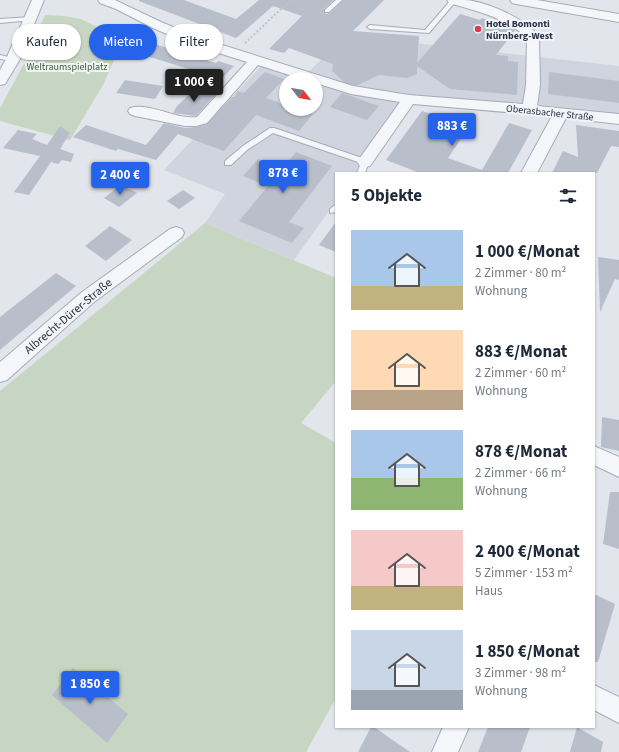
<!DOCTYPE html>
<html lang="de">
<meta charset="utf-8">
<style>
:root{--surface:#fff;--page:#f2f2f3;--text:#1f2937;--muted:#747a83;--accent:#2563eb}
body{margin:0;font-family:"Source Sans 3",sans-serif;background:var(--page);color:var(--text);height:100vh;display:flex;flex-direction:column;font-size:15px;white-space:nowrap}
*{box-sizing:border-box;margin:0}
p{font-size:13px;color:var(--muted)}
.icon{flex:none;width:22px;height:22px;fill:none;stroke:currentColor;stroke-width:2;stroke-linecap:round;stroke-linejoin:round}
.map{position:relative;flex:1;overflow:hidden}
.drawer{position:absolute;left:335px;top:172px;width:260px;height:556px;display:flex;flex-direction:column;background:var(--surface);border-radius:0px;box-shadow:0 1px 3px #0004}
.drawer>*{flex:none}
.banner{position:absolute;left:12px;top:24px;width:263px;height:36px;display:flex;gap:8px}
.needle{width:26px;rotate:121deg}
.fabs{position:absolute;left:279px;top:72px;display:grid;gap:8px}
.fabs a{display:grid;place-items:center;width:44px;height:44px;border-radius:50%;background:var(--surface);box-shadow:0 1px 3px #0004;font-size:20px}
.price{position:absolute;translate:-50% -34px;padding:0 9px;border-radius:4px;background:var(--accent);color:#fff;font-size:13px;line-height:26px;filter:drop-shadow(0 1px 2px #0008)}
.price::after{content:'';position:absolute;left:50%;top:24px;width:12px;height:9px;margin-left:-6px;background:inherit;clip-path:polygon(0 0,100% 0,50% 100%)}
.price.selected{background:#222;color:#fff}
ul{padding:0;list-style:none}
li{display:flex;align-items:center;gap:12px;height:100px;padding:0 16px}
li span{display:grid;place-items:center;flex:none;width:112px;height:80px;border-radius:0px;color:#555}
li>.icon{margin-inline-start:auto}
span .icon{width:48px;height:48px;fill:#fffc;stroke-width:1}
li b{font-size:17px}
h2{display:flex;justify-content:space-between;align-items:center;height:48px;padding:0 16px;font-size:17px}
.pill{padding:0 14px;border-radius:18px;background:var(--surface);box-shadow:0 1px 3px #0004;font-size:14px;line-height:36px}
.pill.selected{background:var(--accent);color:#fff}
.map>svg:first-child{display:block}
</style>
<div class="map">
<svg width="619" height="752" viewBox="0 0 619 752">
<rect width="100%" height="100%" fill="#e2e5eb"/>
<!-- built -->
<path fill="#cfd4de" fill-rule="evenodd" d="M372 41 415 43 619 66V120L410 98 356 173H336V201L294 260 205 223 225 194 164 170 263 64 304 76 329 52ZM286 79H316V109H286Z"/>
<!-- green -->
<path fill="#c7d6c2" d="M45 15 64 16 81 19 123 40 103 85 70 140 0 121V108L26 60Z
M205 223 336 278V381L301 423 336 443V698L306 752H0V391Z"/>
<!-- building -->
<path fill="#b8beca" d="M139 0H184L236 19 259 0H334L324 9 325 14 330 13 343 0H384L353 31 419 36 417 63 460 14 480 20 482 18 509 26 515 30 496 55 508 56V61L518 62 517 95 450 89 417 66V74L407 78 379 75 358 85H353L344 82 332 71 333 64 289 48 284 53 269 49 302 16 273 6 236 38 139 1Z
M148 42 216 63 218 61 234 66 221 79 137 53Z
M265 72 284 79 266 98 286 105V109H298L313 114 299 131 256 115 224 151 178 134 156 160 118 149 116 151 73 137 86 125 146 145 164 123 185 128 196 127 207 124 232 97H235L237 91 244 93Z
M549 72 619 81V103L548 94Z
M125 80 163 86 155 99 116 93Z
M194 90 216 94 196 116 173 113 177 106Z
M342 93 379 106 367 120 330 107Z
M422 111 469 127 448 158 482 170 509 123 532 130 508 173H420L386 160Z
M576 125 619 131V147L611 146 597 173H552L563 151 578 157Z
M60 126 70 133 60 149 74 154 71 162 62 160 58 164 51 162 29 195 14 192 40 156 3 148 18 130 37 134 32 139 47 145Z
M296 152 332 166 289 222 304 228 292 243 239 221 268 186 243 176 258 159 282 169Z
M121 185 137 193 119 207 104 198Z
M183 190 195 198 179 209 167 201Z
M336 222V252L319 245Z
M110 226 132 240 106 261 85 246Z
M598 257 619 260V280L615 279 600 312Z
M56 273 76 286 0 350V317Z
M602 417 619 420V451L601 447Z
M610 492H619V549L603 544Z
M594 594 615 604 598 662H594Z
M73 668 128 714 107 743 52 695Z
M371 727H374L410 752H358Z
M488 727H530L521 752H478Z
M577 727 603 742 601 752H570Z"/>
<g fill="none" stroke-linecap="round" stroke-linejoin="round">
<defs>
<path id="service" d="M336 0H342L329 12H325V10Z
M451 0H457L429 33 370 29 367 27 370 25 425 30Z
M31 17 33 18V20L0 23V19Z
M0 55 16 59 13 61 0 59Z
M270 128H274L368 160 369 162 365 173H357L361 163 273 133 247 150 231 165H225V161L243 146Z
M336 204V212L330 213V209Z"/>
<path id="minor" d="M32 0H44L20 59 5 84 0 85V70L6 59Z
M98 0H115L161 22 200 38 353 86 409 95 523 104 526 85 527 38C505 17 476 11 449 3L447 0C453 0 460 0 466 0 487 2 527 19 539 37L540 85 537 106 619 114V124L566 118 537 173H521L552 116 413 104 370 166 365 167 360 166 357 162 400 102 351 94 316 83V79H302L258 65 207 123 196 126H185L135 116 130 114 128 111 130 108C151 102 175 120 197 117L247 62 190 44 153 28 116 9 100 3Z
M510 0H537L619 14V22L516 4 512 3Z
M176 227 182 229 184 233 182 237 94 302 7 380 0 382V362L82 292 170 229Z
M594 446 619 457V477L594 465Z
M594 685 619 697V723L594 710Z
M443 727H469L458 752H432Z"/>
</defs>
<!-- service casing -->
<use href="#service" stroke="#a6acb6" stroke-width="2"/>
<!-- minor casing -->
<use href="#minor" stroke="#a6acb6" stroke-width="2"/>
<!-- path -->
<path stroke="#c0c3ca" stroke-width="2" stroke-dasharray="2 2" stroke-linecap="butt" d="M245 43 283 7 295 0"/>
<!-- service -->
<use href="#service" fill="#f5f6f9" fill-rule="evenodd"/>
<!-- minor -->
<use href="#minor" fill="#f5f6f9" fill-rule="evenodd"/>
</g>
<!-- markers -->
<circle fill="#da3d51" stroke="#f2f4f8" stroke-width="1.5" cx="478" cy="29" r="4"/>
<g text-anchor="middle" stroke-width="4" stroke-linejoin="round" paint-order="stroke">
<!-- far-poi labels -->
<g font-size="10" font-weight="bold" fill="#283245" stroke="#f2f4f8" text-anchor="start">
<text x="486" y="27">Hotel Bomonti<tspan x="486" dy="12">Nürnberg-West</tspan></text>
</g>
<!-- far-park labels -->
<g font-size="10" fill="#3c6234" stroke="#f2f4f8">
<text x="67" y="70">Weltraumspielplatz</text>
</g>
<!-- far-street labels -->
<g font-size="10" fill="#283245" stroke="#f2f4f8">
<text transform="translate(550 112) rotate(6)" y="4">Oberasbacher Straße</text>
</g>
<!-- street labels -->
<g font-size="12" fill="#283245" stroke="#f2f4f8">
<text transform="translate(68 316) rotate(-40)" y="4">Albrecht-Dürer-Straße</text>
</g>
</g>
</svg>
<div class="fabs">
<a><svg class="needle" viewBox="-14 -14 28 28"><path d="M0-13l5 13h-10z" fill="#e53935"/><path d="M0 13l5-13h-10z" fill="#747a83"/></svg></a>
</div>
<b class="price selected" style="left:194px;top:103px">1 000 €</b>
<b class="price" style="left:452px;top:147px">883 €</b>
<b class="price" style="left:283px;top:194px">878 €</b>
<b class="price" style="left:120px;top:196px">2 400 €</b>
<b class="price" style="left:90px;top:705px">1 850 €</b>
<div class="banner">
<a class="pill">Kaufen</a>
<a class="pill selected">Mieten</a>
<a class="pill">Filter</a>
</div>
<section class="drawer">
<h2>5 Objekte<svg class="icon" aria-label="filters" viewBox="0 0 24 24"><path d="M4 7h16M4 17h16"/><circle cx="9" cy="7" r="2"/><circle cx="15" cy="17" r="2"/></svg></h2>
<ul>
<li><span style="background:linear-gradient(#a9c7e8 70%,#c2b280 0)"><svg class="icon" aria-label="home" viewBox="0 0 24 24"><path d="M3 11l9-7 9 7M6 9v11h12V9"/></svg></span><div><b>1 000 €/Monat</b><p>2 Zimmer · 80 m²</p><p>Wohnung</p></div></li>
<li><span style="background:linear-gradient(#ffd9b3 75%,#b9a48a 0)"><svg class="icon" aria-label="home" viewBox="0 0 24 24"><path d="M3 11l9-7 9 7M6 9v11h12V9"/></svg></span><div><b>883 €/Monat</b><p>2 Zimmer · 60 m²</p><p>Wohnung</p></div></li>
<li><span style="background:linear-gradient(#a9c7e8 60%,#8fb573 0)"><svg class="icon" aria-label="home" viewBox="0 0 24 24"><path d="M3 11l9-7 9 7M6 9v11h12V9"/></svg></span><div><b>878 €/Monat</b><p>2 Zimmer · 66 m²</p><p>Wohnung</p></div></li>
<li><span style="background:linear-gradient(#f6c9c9 70%,#c2b280 0)"><svg class="icon" aria-label="home" viewBox="0 0 24 24"><path d="M3 11l9-7 9 7M6 9v11h12V9"/></svg></span><div><b>2 400 €/Monat</b><p>5 Zimmer · 153 m²</p><p>Haus</p></div></li>
<li><span style="background:linear-gradient(#c9d6e8 75%,#9aa5b1 0)"><svg class="icon" aria-label="home" viewBox="0 0 24 24"><path d="M3 11l9-7 9 7M6 9v11h12V9"/></svg></span><div><b>1 850 €/Monat</b><p>3 Zimmer · 98 m²</p><p>Wohnung</p></div></li>
</ul>
</section>
</div>
